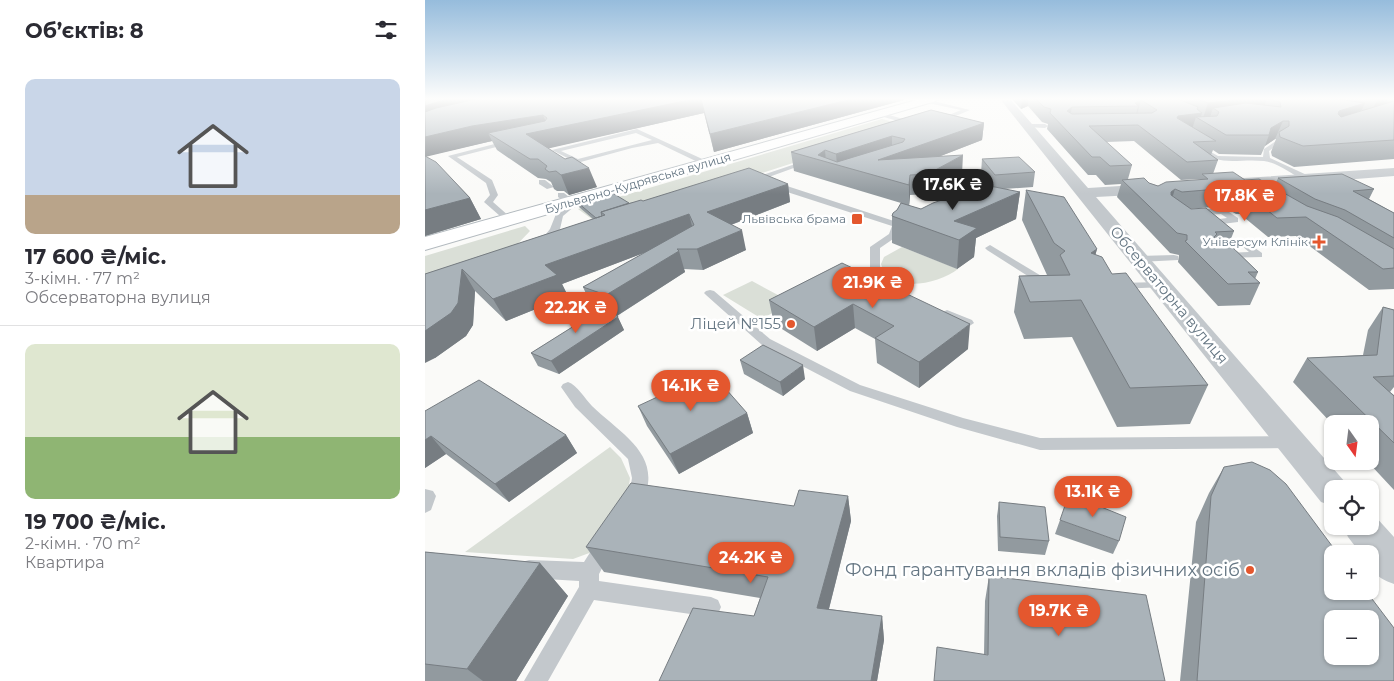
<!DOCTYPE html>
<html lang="uk">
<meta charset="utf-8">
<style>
:root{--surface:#fff;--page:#f7f7f7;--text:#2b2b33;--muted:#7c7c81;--line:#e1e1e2;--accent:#e4572e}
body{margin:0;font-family:Montserrat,sans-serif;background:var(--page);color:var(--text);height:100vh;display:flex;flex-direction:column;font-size:19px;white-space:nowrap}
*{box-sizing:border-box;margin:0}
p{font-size:16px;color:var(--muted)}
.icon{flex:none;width:28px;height:28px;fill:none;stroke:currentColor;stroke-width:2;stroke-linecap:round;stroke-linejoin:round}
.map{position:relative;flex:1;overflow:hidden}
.side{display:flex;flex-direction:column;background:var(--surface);width:425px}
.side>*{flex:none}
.needle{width:32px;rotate:166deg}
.fabs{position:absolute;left:899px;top:415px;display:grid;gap:10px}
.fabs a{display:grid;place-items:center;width:55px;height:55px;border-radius:10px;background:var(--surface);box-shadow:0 1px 4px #0004;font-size:25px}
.price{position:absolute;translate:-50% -42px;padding:0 11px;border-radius:18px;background:var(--accent);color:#fff;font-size:16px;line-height:32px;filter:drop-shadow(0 1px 2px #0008)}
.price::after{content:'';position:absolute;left:50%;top:30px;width:15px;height:11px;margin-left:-8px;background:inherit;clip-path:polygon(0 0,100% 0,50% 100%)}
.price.current{background:#222;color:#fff}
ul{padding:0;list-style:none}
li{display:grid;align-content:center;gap:10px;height:265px;padding:0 25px}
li+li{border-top:1px solid var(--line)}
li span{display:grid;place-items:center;height:155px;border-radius:10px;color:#555}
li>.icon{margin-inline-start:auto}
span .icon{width:90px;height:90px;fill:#fffc;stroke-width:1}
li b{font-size:21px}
h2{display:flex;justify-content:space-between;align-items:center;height:60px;padding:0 25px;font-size:21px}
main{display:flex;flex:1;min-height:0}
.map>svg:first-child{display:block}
</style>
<main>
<section class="side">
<h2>Об’єктів: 8<svg class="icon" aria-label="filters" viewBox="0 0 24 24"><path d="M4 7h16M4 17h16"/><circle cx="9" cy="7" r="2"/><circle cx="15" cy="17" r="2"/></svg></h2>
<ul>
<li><span style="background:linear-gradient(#c9d6e8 75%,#b9a48a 0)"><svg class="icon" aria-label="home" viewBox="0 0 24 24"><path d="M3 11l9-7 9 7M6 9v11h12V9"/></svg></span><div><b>17 600 ₴/міс.</b><p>3-кімн. · 77 m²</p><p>Обсерваторна вулиця</p></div></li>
<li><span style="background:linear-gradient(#dfe7d0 60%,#8fb573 0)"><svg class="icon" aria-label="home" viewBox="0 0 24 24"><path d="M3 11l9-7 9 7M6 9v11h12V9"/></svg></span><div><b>19 700 ₴/міс.</b><p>2-кімн. · 70 m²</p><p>Квартира</p></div></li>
</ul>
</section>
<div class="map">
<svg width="969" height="681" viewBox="0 0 969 681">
<rect width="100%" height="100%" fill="#fafaf8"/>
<!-- green -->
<path fill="#dadfd7" d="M457 119 481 125 480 127 175 225 153 209Z
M100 226 105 231 81 256 0 282V256Z
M477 247 533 269C513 284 466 295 456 264L459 257Z
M327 281 366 302 337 319 298 295Z
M185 447 196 458 205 478 202 501 167 552 148 559 40 552Z"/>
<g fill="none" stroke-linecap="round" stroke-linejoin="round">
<defs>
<path id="secondary" d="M495 99H513L511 101 0 250V237Z"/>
</defs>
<!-- secondary casing -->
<use href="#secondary" stroke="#b3babf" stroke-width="2"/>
<!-- lane -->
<path fill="#c3c8cc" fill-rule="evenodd" d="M481 99H500L545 110 526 118 524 115 536 110 498 102 496 104Z
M454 112 492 123 493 124 490 126 452 115Z
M603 124H620L623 126 620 128 601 127Z
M212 129 286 163 279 165 233 143 207 148 152 163 127 150ZM211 133 227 140 153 159 136 151Z
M85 140 88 142 87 143 32 157 67 180 73 195 68 202 86 218V222L83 223 59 202 65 195 61 183 23 156Z
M851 141 856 142 844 151 845 158 884 176V180H878C867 174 851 162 839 161 813 158 794 168 772 148L777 147 793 156 838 157 839 149Z
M382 160 388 161 330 182 323 180Z
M114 180H120L129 187 122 189 114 184Z
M356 186H362L475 223 476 225 471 237 455 248V275L473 290 475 292 473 294H465L445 276V247L464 234 467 226 356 190Z
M133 193H139L148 200 153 198 157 200 138 216 135 229 122 245H116L114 243 125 229 131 214 142 203 133 197Z
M798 208 813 218V222L781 226 778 225V221L802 218 796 214 768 216 764 213 768 210Z
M816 238 837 253V257L796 258 795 256 800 253 824 252 811 241Z
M565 245 628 283 629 285 624 288 620 287 562 250 560 248Z
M749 255 753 256V260L714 262 709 259 714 256Z
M736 282 741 285 740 287 693 289 688 286 693 283Z
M285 290 289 291 345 339 435 385 538 418 615 438 864 436 870 438 872 442 870 446 864 448 615 450 532 427 425 391 337 345 281 295 279 293 281 291Z
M522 310 547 320 549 323 543 327 518 316 516 314 518 312Z
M143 382C152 385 160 399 167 406 197 435 241 456 216 505L210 507 204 505 201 500 205 490 207 478 203 459 150 407 136 387 138 384Z
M0 489 8 491 11 496 6 510 0 513Z
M180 537 187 540 189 546 174 574V581L286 597 293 600 296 607 293 614 286 617 169 600 123 681H99L154 587V581L104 578 97 576 94 569 97 562 104 560 159 562 173 540Z"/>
<!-- street -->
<path fill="#c3c8cc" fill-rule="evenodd" d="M575 99H585L663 188 727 184 733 186 735 189 733 192 727 194 671 197 920 482 924 489H908V506L896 502Z
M969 168V176L804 189 799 187 796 184 799 181 804 179Z
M945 513 949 515 969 537V584C952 578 945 572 945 554H936L923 537 918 526H945Z"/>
<!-- secondary -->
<use href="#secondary" fill="#fff" fill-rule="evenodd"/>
</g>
<!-- wall -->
<path fill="#929a9f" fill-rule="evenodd" d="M0 99 479 100 289 152 279 113 123 148 172 187 144 195 139 191H132L129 189 126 182 121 179 113 178 72 150 67 141 1 156 45 198 56 219 0 236Z
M587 99H969V159L869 167 847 156 846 152 851 139H850L840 146 836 155 794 154 788 150 786 155 793 160 788 174 849 187 853 178 949 189 944 199 969 213V289L944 290 871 236 843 237 815 214H811L798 206 765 209 809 231 804 244 833 272 830 279 835 283 825 305 793 306 753 262 754 255 745 253 692 197 696 184 680 185 671 175H663L622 129 623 124 617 122 603 106 596 109ZM709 141 756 180 775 179V180L733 186 724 183 703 179 707 165 681 142Z
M506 110 559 123 557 140 513 157 537 174 503 194 485 195 484 206 496 209 566 186 556 173 557 159 610 172 608 187 579 189 595 192 591 219 551 238 549 257 532 269 467 243V216L472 210 476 203 369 171 366 152Z
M363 184 365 202 306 225 321 250 278 270 259 269 260 272 192 316 199 330 134 374 113 366 106 353 173 311 168 309 158 287 221 252 137 284 143 296 81 321 50 291 48 325 41 336 10 358 0 274 168 219 154 207 152 202 204 203Z
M601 190 672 249 670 255 783 385 765 424 692 427 647 337 599 339 589 312 594 276 622 275 597 220Z
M417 263 543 349 494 388 452 363 450 339 430 328 392 351 349 324 344 300Z
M958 307 969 310V387L965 392 969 395V490L942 461H945V424H908V425L868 382 882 358 938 355 943 330Z
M315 360 380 379 358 396 319 374Z
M213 406 322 413 328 433 254 474 222 426Z
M0 411 141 435 152 453 84 502 21 454 0 468Z
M799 467 969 681H755L771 522 784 493Z
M423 496 426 521 404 609 457 616 459 640 452 681H234L329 616 335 598 179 572 161 547Z
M574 502 624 541 620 555 573 551 572 516Z
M635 520 694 541 688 554 630 534Z
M0 552 115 563 143 596 91 681H0Z
M564 576 740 681 559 654 560 601Z"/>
<!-- shaded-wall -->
<path fill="#777d82" d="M22 99H121L0 124V106Z
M269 99H276L279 113 108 152 63 133 67 141 0 157V137L47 126 118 115 124 129Z
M427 99H480L479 100 289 152 285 134Z
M597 99H603V106L596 109Z
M817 99H858H842L839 107 794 112 788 108 785 117 778 118 783 103Z
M958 99H963L957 111 945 115 952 100Z
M716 100 712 114 711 115 713 106 710 103Z
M940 103 932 120 905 129 914 111Z
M647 107 644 122 642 111Z
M777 113 775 120 771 117 767 129 752 118 753 116Z
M858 121 850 139 840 146 844 135 846 128Z
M559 123 557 140 459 178 453 160Z
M467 136V154L412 165 411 154Z
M400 150 401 162 393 155Z
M538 155 537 174 503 194V174Z
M164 168 172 187 144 195 136 175Z
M485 175V195L484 206V185Z
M363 184 365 202 287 232 282 212Z
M750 189 744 208 746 192Z
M595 192 591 219 551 238 549 257 532 269 534 240 529 221Z
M45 198 56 219 0 236V210Z
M264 214 269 234 137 284 143 296 81 321 68 299 120 265Z
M317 230 321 250 278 270 272 249Z
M672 249 663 283 666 253Z
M254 251 260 272 190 317 181 295Z
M37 269 50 291 48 325 41 336 10 358 0 363V331Z
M428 304 430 328 392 351 389 327Z
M193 317 199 330 134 374 126 361Z
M545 324 543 349 494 388V362Z
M378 365 380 379 358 396 355 382Z
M322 413 328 433 254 474 245 454Z
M141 435 152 453 84 502 70 484Z
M6 436 21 454 0 468V440Z
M423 496 426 521 398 632 392 608Z
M115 563 143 596 91 681H58L42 669Z
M457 616 459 640 452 681H446Z"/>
<!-- building -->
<path fill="#aab3b9" stroke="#777d82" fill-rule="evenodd" d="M0 99H22L0 106Z
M51 99H269L101 134 140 159 147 157 164 168 136 175 131 171 124 172 120 169 122 166 113 159H105L63 133 120 121 122 118 118 115 47 126 0 137V112L11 108Z
M276 99H427L285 134Z
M611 99H753L773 107 772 109 777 113 753 116 752 118 791 141 768 142 793 160 762 162 713 125 664 126 707 165 685 166 675 157H667L625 113 626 109 619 107ZM716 100 732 110 727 113 647 114 642 111 647 107 713 106 710 103Z
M771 99H817L783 103Z
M842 99H913L940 103 914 111 913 114 916 117 969 101V140L878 146 855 137 854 132 864 126V121H858L846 128 844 135H801L771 117 792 116 794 112 788 108 821 103 856 107 855 102Z
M940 99H958L952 100Z
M506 110 559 123 453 160 538 155 503 174 485 175 484 185 366 152ZM467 136 480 139 478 142 412 162 393 155 400 150 411 154Z
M0 156 11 162 45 198 0 210Z
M594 157 610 172 570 175 557 159Z
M324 168 363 184 282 212 317 230 272 249H252L254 251 181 295 158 287 269 225 264 214 120 265 132 275 68 299 37 269 33 303 26 313 0 331V274L180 215 176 212 216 200 218 201Z
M808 172 820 180 834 179 882 206 913 217 969 249V268L958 269 881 217 852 218 823 195 818 196 805 188 757 192 750 189 746 192V195L766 209 781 208 809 231 790 232 792 234 789 237 795 241H801L833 272H823L835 283 803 284 760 241 762 240V235L752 233 697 180 719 178 724 183 733 186 741 182 783 179 777 174Z
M917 174 949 189 928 191 969 213V238L920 210 890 199 853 178Z
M560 185 595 192 529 221 552 228 534 240 467 216 468 213 472 210 476 203 496 209 508 203Z
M601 190 639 197 672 249 666 253 677 257 687 274 701 273 783 385 705 388 656 300 605 302 594 276 645 275 635 255 640 251 629 243Z
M186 192 204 203 176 212 177 216 171 218 152 202Z
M417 263 545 324 494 362 450 338 469 326 428 304 389 327 344 300Z
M184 304 193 317 126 361 106 353Z
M958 307 969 310V376L948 377 969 396V443L882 358 952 355Z
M338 345 378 365 355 382 315 360Z
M286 372 322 413 245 454 213 406Z
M54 380 141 435 70 484 6 436 0 440V411Z
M827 462 845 470 861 484 913 554H908V591H941L969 628V681H772L786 496 799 467ZM908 619H945V656H908Z
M206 483 369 506 374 490 423 496 392 608 457 616 446 681H234L268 608 329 616 343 577 161 547Z
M644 494 701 517 694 541 635 520Z
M574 502 620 507 624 541 575 537Z
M0 552 115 563 42 669 0 664Z
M564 576 721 595 740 681H509L512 647 563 655Z"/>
<!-- sky -->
<linearGradient id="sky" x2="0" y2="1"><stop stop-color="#96bcdc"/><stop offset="0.51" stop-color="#fdfdfc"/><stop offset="1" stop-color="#fdfdfc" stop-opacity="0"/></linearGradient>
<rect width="969" height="194" fill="url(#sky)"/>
<!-- markers -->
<g fill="#e4572e" stroke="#fff" stroke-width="2">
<rect x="426" y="213" width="12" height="12" rx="2.5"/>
<path d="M891.5 234.5h5v5h5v5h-5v5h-5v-5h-5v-5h5z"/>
<circle cx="366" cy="324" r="5"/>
<circle cx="825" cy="570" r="5"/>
</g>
<g text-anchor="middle" stroke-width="5" stroke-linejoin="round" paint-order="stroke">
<!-- far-street labels -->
<g font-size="12" fill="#657683" stroke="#fff">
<text transform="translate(213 183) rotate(-16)" y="4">Бульварно-Кудрявська вулиця</text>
</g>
<!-- far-poi labels -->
<g font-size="12" fill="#657683" stroke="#fff" text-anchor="end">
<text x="421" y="223">Львівська брама</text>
<text x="883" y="246">Універсум Клінік</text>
</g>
<!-- street labels -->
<g font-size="15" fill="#657683" stroke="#fff">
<text transform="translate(744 295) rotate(50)" y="5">Обсерваторна вулиця</text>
</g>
<!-- poi labels -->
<g font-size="15" fill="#657683" stroke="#fff" text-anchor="end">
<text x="356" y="329">Ліцей №155</text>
</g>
<!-- near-poi labels -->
<g font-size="18" fill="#657683" stroke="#fff" text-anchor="end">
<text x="815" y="576">Фонд гарантування вкладів фізичних осіб</text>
</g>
</g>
</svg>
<div class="fabs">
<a><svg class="needle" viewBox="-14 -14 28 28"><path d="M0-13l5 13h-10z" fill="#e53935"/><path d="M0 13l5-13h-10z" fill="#7c7c81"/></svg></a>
<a><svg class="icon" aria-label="locate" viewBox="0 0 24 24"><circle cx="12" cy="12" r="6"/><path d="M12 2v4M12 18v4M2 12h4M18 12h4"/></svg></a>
<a>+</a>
<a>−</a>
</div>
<b class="price current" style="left:528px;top:211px">17.6K ₴</b>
<b class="price" style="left:820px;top:222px">17.8K ₴</b>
<b class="price" style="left:448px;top:309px">21.9K ₴</b>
<b class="price" style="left:151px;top:334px">22.2K ₴</b>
<b class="price" style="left:266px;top:412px">14.1K ₴</b>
<b class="price" style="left:668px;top:518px">13.1K ₴</b>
<b class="price" style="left:326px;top:584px">24.2K ₴</b>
<b class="price" style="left:634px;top:637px">19.7K ₴</b>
</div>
</main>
